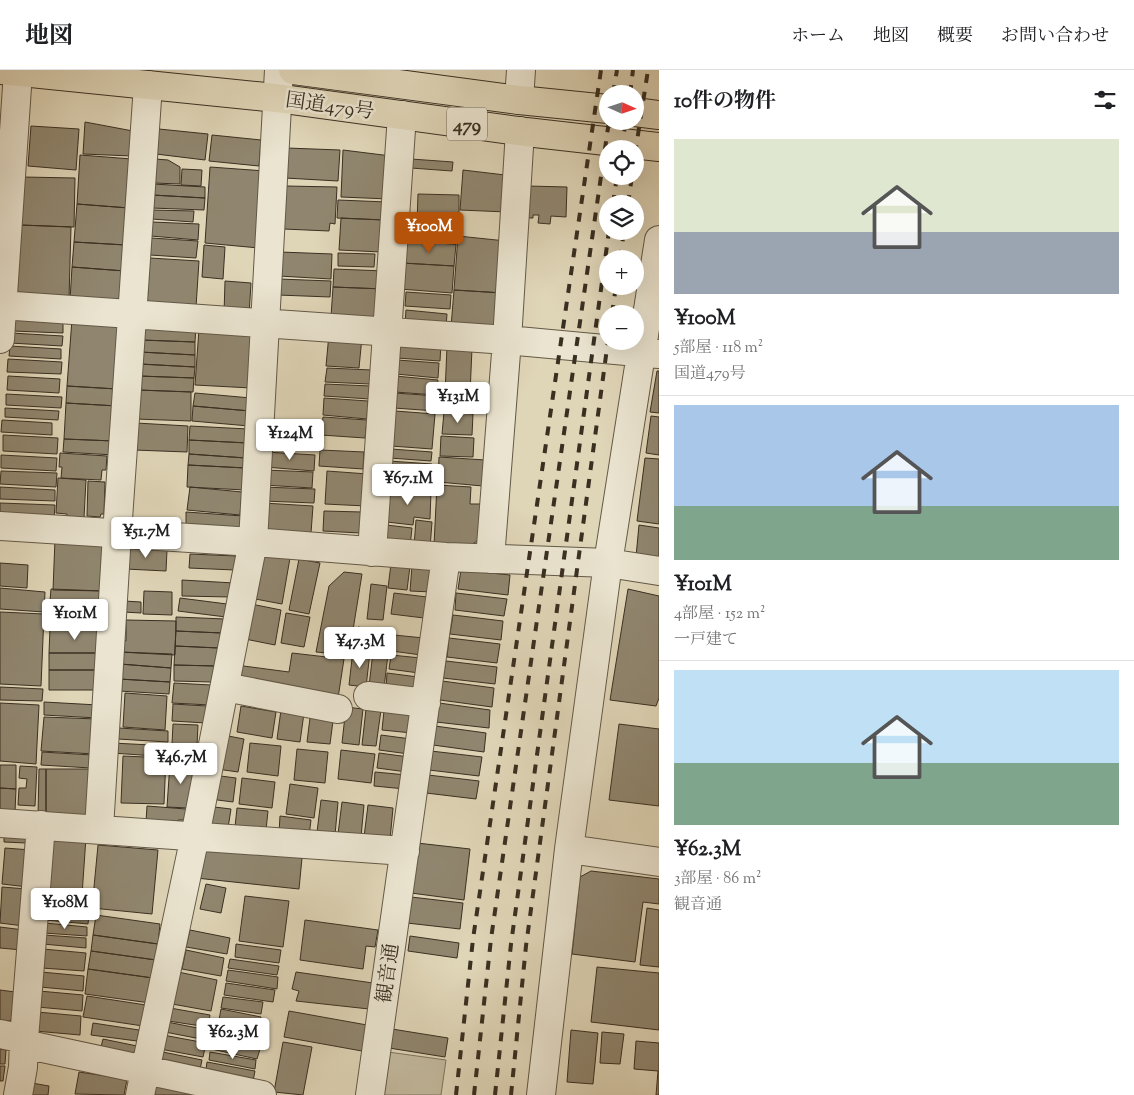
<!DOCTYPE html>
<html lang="ja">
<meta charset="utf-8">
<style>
:root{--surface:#fff;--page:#f2f2f2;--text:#202124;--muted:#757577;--line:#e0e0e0;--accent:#b45309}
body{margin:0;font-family:"Sorts Mill Goudy","Noto Serif JP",serif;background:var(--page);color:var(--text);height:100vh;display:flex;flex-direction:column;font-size:19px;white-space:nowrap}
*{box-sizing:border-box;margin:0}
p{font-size:16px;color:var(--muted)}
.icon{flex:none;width:28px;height:28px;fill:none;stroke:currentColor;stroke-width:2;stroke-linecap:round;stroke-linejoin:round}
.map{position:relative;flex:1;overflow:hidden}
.side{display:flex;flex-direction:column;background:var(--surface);width:475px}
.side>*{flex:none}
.needle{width:32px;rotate:93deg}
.buttons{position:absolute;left:599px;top:15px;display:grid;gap:10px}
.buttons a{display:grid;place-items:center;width:45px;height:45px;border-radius:50%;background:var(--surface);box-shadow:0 5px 20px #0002;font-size:25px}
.price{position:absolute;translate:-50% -42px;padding:0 11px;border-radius:5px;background:#fff;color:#222;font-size:16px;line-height:32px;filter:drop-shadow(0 1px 2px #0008)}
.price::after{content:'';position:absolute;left:50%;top:30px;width:15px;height:11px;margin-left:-8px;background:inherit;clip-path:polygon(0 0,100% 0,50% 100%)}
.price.selected{background:var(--accent);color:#fff}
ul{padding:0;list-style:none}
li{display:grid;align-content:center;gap:10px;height:265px;padding:0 15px}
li+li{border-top:1px solid var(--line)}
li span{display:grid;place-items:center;height:155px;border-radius:0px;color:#555}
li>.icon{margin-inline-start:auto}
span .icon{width:90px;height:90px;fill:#fffc;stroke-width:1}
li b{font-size:21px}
h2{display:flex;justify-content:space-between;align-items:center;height:60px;padding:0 15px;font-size:21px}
header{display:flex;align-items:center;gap:30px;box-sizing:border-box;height:70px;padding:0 25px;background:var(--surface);border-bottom:1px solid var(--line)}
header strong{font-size:24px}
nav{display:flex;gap:28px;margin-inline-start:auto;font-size:18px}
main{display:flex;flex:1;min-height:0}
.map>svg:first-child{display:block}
</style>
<header>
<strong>地図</strong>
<nav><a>ホーム</a><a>地図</a><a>概要</a><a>お問い合わせ</a></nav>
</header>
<main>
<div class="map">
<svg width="659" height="1025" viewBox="0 0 659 1025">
<rect width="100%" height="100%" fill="#dfd5b7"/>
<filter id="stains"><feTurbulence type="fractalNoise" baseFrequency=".004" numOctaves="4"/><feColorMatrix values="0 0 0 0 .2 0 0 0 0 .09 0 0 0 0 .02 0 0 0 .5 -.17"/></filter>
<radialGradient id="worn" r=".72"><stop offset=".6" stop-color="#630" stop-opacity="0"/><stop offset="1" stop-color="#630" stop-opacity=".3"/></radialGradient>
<!-- green -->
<path fill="#c3b99e" stroke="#7e7460" d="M388 982 446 990 441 1025H383Z"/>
<!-- building -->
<path fill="#90866f" stroke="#3a3022" d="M85 52 133 61 132 86 83 84Z
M31 56 79 59 76 100 28 96Z
M159 59 208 64 205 90 156 84Z
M212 65 261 70 259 96 209 91Z
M287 78 340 80 338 111 285 108Z
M343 80 391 86 389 129 341 127Z
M80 85 132 89 129 138 77 134Z
M155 89 168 90 180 97V114L154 113Z
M411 89 453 92 452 101 411 98Z
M210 97 265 101 259 178 205 173Z
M182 99 202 100 201 116 181 115Z
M463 100 505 105 507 142 460 140Z
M23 107 75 108 74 157 20 155Z
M153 114 205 117V128L152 125Z
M286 116 337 117 335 154 330 153 329 161 284 159Z
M528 116 567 117 566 147 551 146 550 154 538 153 539 145H533V148H527Z
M418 124 459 125V154L417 153Z
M152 125 205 128 204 140 152 138Z
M338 130 387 132 386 150 337 148Z
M77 134 129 138 126 175 74 172Z
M152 140 194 141 193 152 152 149Z
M341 148 383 150 381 182 339 180Z
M152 152 199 154 198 170 151 166Z
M413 153 457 157 456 174 412 172Z
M20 155 71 157 69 229H15Z
M458 166 506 171 503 223 454 220Z
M151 168 198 171 196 188 150 185Z
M74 172 126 175 125 201 72 197Z
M412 172 456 174 454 196 402 193 404 173Z
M204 175 225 177 223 209 202 207Z
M280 182 332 184 331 209 279 206Z
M338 183 375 184 374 197 338 196Z
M150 188 199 191 196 237 147 234Z
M402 193 454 196 452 223 400 219Z
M72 197 125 201 122 233 70 230Z
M334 199 385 201 384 219 333 217Z
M279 209 331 211 330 227 278 225Z
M225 211 251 213 249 245 224 244Z
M333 217 384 219 383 249 331 247Z
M454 220 503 223 501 261 451 257Z
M406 222 451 225 450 239 405 236Z
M406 240 447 244 446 257 405 254Z
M14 248 63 250V263L13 261Z
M72 249 121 252 117 319 67 316Z
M142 253 196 256 195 272 141 270Z
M199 259 254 262 251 318 195 315Z
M11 263 63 266 62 276 10 273Z
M329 264 362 267 359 298 326 296Z
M141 270 195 272V285L140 282Z
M398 271 441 273 440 291 397 288Z
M10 276 61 279V289L9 286Z
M447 277 472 278 470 324 445 323Z
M140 282 195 285V297L140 294Z
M8 289 62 292 61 304 7 302Z
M397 290 439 293 438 308 396 304Z
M140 294 195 297 194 308 139 306Z
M327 298 372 300 370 314 325 312Z
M657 301H659V343L650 342Z
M8 306 60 309 59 323 7 320Z
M139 306 194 308 193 322 138 320Z
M395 306 438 310 436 325 395 322Z
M325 314 370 316V329L324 326Z
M67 316 117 319V336L66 333Z
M138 320 191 322V351L136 349Z
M195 323 251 328 250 341 193 336Z
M395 323 437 326 436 341 394 338Z
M6 324 62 327 61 338 6 335Z
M445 325 474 326 473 342 444 340Z
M324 328 368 331 367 349 323 345Z
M66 333 117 336 114 371 64 369Z
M193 336 250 341 249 356 192 351Z
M5 338 59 341 58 350 5 347Z
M395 341 435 344 432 379 391 376Z
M444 342 473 344 472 365 442 364Z
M651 346 659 347V385L646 383Z
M323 347 367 350 365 368 321 365Z
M2 350 52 353V365L1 362Z
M136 353 188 356 187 382 134 380Z
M190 356 248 359V373L189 370Z
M3 365 58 368 57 384 3 381Z
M441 366 474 368 473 387 440 386Z
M64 369 114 371V385L63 382Z
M189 370 248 373 246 388 189 384Z
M391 379 432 382 431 391 390 388Z
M320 380 364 382 363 399 319 396Z
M266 382 315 385 314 401 265 397Z
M60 383 107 386 106 400H102L101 410 61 408 62 397H59Z
M189 384 246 388V398L188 395Z
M1 385 57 388 56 401 1 398Z
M439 387 485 390 483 416 438 412Z
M645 388 659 389V454L637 451Z
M389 391 432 394 431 404 389 401Z
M188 395 246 398 245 420 187 417Z
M265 400 313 402 312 418 264 415Z
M1 401 57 403 56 417 0 414Z
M327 401 368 404 366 436 325 434Z
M389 404 431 407V419L388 417Z
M58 408 86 410 84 448H67V444L56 443Z
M88 411 105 412 104 444H101L100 447 87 446Z
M437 415 471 417 470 434H482L480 469 468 477 434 475Z
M0 417 55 420V431L0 429Z
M190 417 242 422 240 445 187 440Z
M263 417 315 419 314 433 263 431Z
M389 420 431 422 430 449 414 447 413 455 387 452Z
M0 433 55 435 54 450 0 447Z
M263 433 313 436 311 463 267 462Z
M324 441 362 442 360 463 323 461Z
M186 442 243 446 242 456 237 462 186 459Z
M416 450 432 452 430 478 414 476Z
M386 455 412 458 410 477 384 475Z
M639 455 659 458V490L636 487Z
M55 469 104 475 103 521 53 520Z
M127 478 167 480 166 501 126 499Z
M258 482 290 488 282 534 250 528Z
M190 484 236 486 235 500 189 498Z
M299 489 320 493 309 544 289 540Z
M0 493 28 495 27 518 0 516Z
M391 494 410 496 407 520 388 518Z
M412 496 435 498 432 522 410 521Z
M461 500 510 505 508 525 458 519Z
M344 502 362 504 349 585 316 582 329 516Z
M182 510 234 513 231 527 182 526Z
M371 514 387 516 383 550 367 549Z
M0 518 45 522 44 542 0 539Z
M51 519 103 521 104 544 49 543Z
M628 519 659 526V628L656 636 610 630Z
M144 521 172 522V545L143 544Z
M394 523 427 527 424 548 391 544Z
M456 523 507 529 504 546 455 540Z
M180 528 227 534 226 547 178 541Z
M124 531 141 532V543L123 542Z
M246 533 281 540 275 575 240 568Z
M0 542 44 544 41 616 0 614Z
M286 543 310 547 304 577 281 573Z
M453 545 503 551 501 570 450 564Z
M50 547H103L102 559 50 558Z
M176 547 225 549 222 563 176 561Z
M126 550 176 551 175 585 120 582V571H126Z
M358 557 391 563 388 580 355 574Z
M50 558 102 559 101 583H49Z
M176 561 222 563 219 578 175 576Z
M394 565 424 568 421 585 392 581Z
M449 568 500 574 497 593 447 587Z
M175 576 219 578 216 596 174 595Z
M353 580 370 582 366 617 349 615Z
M120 582 172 584 171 598 120 594Z
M373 582 388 584 384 618 369 616Z
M49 583H101L100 600H49Z
M292 583 344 589 338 628 233 614 236 595 289 602Z
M391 585 421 588 419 603 389 599Z
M446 591 497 597 495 614 443 608Z
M120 594 171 598 170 612 119 609Z
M174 595 216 596 212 612 174 611Z
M49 600H100L99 620H49Z
M387 603 418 607 416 623 386 619Z
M119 609 170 612 169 624 119 621Z
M442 611 494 618 492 637 440 630Z
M174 613 211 615 210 635 172 633Z
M0 617 43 619 42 631 0 630Z
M125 623 167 626 165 660 123 657Z
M44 632 98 635 97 648 44 645Z
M0 633 39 635 36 694 0 691Z
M439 633 490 640 489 658 436 652Z
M173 634 207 636 206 653 172 651Z
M241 636 276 642 272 668 237 662Z
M346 637 363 639 359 675 342 673Z
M366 639 381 640 376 676 362 675Z
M281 640 304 643 300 672 277 669Z
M311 640 334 643 330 674 307 672Z
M384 641 414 645 412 663 382 660Z
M44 647 97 649 95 684 41 681Z
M173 654 198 655 197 675 172 674Z
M619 654 659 659V736L609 730Z
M435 656 486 663 484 682 433 675Z
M119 658 168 661V672L118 669Z
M223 665 244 669 238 702 217 699Z
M381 665 411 669 409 684 379 680Z
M112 673 171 676 170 687 112 683Z
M250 673 281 676 278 706 247 702Z
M297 679 328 682 325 713 294 710Z
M341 680 375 684 371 713 338 709Z
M431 681 482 687 479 706 429 700Z
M42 682 92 685 91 698 41 695Z
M379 683 409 687 407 702 377 698Z
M123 686 166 688 164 734 121 733Z
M170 693 197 696 188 738 167 737Z
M0 695H16V719L0 718Z
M20 696 37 697 35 736 18 735 19 718H26L27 709 19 708Z
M39 699H46V746H38Z
M46 699H89V746H46Z
M375 702 407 705 405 719 374 716Z
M213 705 236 708 233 732 210 729Z
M428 705 479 711 476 729 426 723Z
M242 708 275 712 272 738 239 734Z
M290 714 318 718 314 748 286 744Z
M0 718 16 719 15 742H0Z
M321 730 338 732 335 765 317 762Z
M342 732 364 735 361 767 338 764Z
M368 735 393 738 390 770 364 767Z
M147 736 186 739 185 750H178V754L146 752Z
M206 736 231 739 228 758 204 755Z
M237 738 268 741 266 760 235 757Z
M280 746 311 750 309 766 279 763Z
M4 764 27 766 26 773 4 772Z
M52 764 86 767 81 840 47 838Z
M417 773 470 779 464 830 411 823Z
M98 775 158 780 152 844 92 838Z
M199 776 302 788 299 819 196 808Z
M5 778 31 780 28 817 2 814Z
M591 801 659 809V834L643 832 635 892 572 884 580 807Z
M206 814 226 818 221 843 200 839Z
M2 817 27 819 24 856 0 853Z
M245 826 289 831 283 877 239 871Z
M411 827 463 833 460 859 407 853Z
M647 838 659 840V897L640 895Z
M46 841 89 845 88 854 45 850Z
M96 845 160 854 158 874 93 865Z
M305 850 378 860 375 877 366 876 363 899 300 890Z
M45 853 87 857V866L44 863Z
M0 857 24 860 22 880 0 878Z
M190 860 230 868 227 884 186 877Z
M44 865 86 868V878L43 874Z
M93 865 158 874 156 890 91 881Z
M410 866 459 873 457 888 408 881Z
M236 874 281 880 279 893 235 887Z
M43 879 86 883 84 901 42 898Z
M186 880 224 888 221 906 182 899Z
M91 881 156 890 153 908 88 899Z
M230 889 279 896 277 905 228 898Z
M597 897 659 903V960L591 952Z
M88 899 153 908 150 933 85 924Z
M228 900 278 907 277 919 226 911Z
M41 902 84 906 83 921 40 917Z
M178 902 217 910 211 941 172 934Z
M296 902 373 913 369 939 296 931 299 921 292 919Z
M226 913 275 920 273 932 224 925Z
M0 920 15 922 11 951 0 950Z
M39 921 83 925 82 941 37 937Z
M87 926 146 935 143 956 83 947Z
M223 927 263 932 261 944 221 938Z
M170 938 210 945 208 957 168 951Z
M221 939 261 947 259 957 219 950Z
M289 941 367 955 362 981 284 967Z
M37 942 81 946 80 965 35 961Z
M167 952 208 960 206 970 165 962Z
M93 953 139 960 137 971 91 965Z
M216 953 263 961 261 976 214 968Z
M392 959 448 968 445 987 389 978Z
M571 960 598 963 593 1014 567 1012Z
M602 962 624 964 620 994 600 993Z
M163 965 206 973 203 987 160 979Z
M103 969 137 976 135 988 100 981Z
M213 970 260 979 257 989 211 979Z
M636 971 659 973V1025H656L658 1001 634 999Z
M283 972 312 977 303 1025 274 1022Z
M0 979 6 980 5 994H0Z
M158 981 202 990 199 1004 156 995Z
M210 982 256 990 255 999 209 990Z
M207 992 255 1001 252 1016 205 1006Z
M0 996H5L3 1011H0Z
M79 1002 127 1009 124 1025 75 1024Z
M26 1012 49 1016 48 1025H24Z
M150 1015 191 1022V1025H148Z"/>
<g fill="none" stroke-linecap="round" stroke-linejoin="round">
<defs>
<path id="minor" d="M519 30 521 0
M0 235 507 270 659 284
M0 269 18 2
M0 456 253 472 446 487 608 493 659 501
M372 482 402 45
M490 489 507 270 520 61
M225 617 338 639
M368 626 426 633
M0 753 405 781
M99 759 117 464 148 15
M569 779 659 792
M0 964 24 969 41 755
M24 974 262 1025
M18 1025 23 997 24 969
M140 1025 195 766 253 472 279 0
M370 1025 446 487
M541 1025 569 779 608 493 659 170"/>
<path id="highway" d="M0 0 276 28 526 62 659 77
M293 0 519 30 608 39
M635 42 659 45"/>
</defs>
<!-- minor casing -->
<use href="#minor" stroke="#635947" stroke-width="30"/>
<!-- highway casing -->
<use href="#highway" stroke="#3a3022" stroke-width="30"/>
<!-- minor -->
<use href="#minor" stroke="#eae4d0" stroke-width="28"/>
<!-- highway -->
<use href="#highway" stroke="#dfd5b7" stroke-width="28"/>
<!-- rail -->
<path stroke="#3a3022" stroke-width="4" stroke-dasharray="9 9" stroke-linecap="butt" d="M613 24 617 0
M630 24 633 0
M621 79 626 51
M635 84 648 0
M613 134 617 106
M628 134 632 106
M620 189 624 161
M612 244 616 216
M456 1025 473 869 601 0
M474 1025 491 869 609 51
M495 1025 511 874 609 161
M511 1025 526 876 608 271"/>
</g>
<g text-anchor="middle" stroke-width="5" stroke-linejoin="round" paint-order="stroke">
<!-- shield labels -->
<rect fill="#eae4d0" stroke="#6f6656" stroke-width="1" x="447" y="37.5" width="40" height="33" rx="4"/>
<g font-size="19" font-weight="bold" fill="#3a3022">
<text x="467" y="61">479</text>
</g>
<!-- street labels -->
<g font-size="20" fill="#3a3022" stroke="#eae4d0">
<text transform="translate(330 35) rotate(8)" y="7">国道479号</text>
<text transform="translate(387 903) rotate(-82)" y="7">観音通</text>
</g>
</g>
<rect width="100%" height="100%" filter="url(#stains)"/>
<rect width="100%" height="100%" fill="url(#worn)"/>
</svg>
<div class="buttons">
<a><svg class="needle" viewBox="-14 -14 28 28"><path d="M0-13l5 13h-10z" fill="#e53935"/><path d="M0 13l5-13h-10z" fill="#757577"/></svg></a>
<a><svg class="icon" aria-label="locate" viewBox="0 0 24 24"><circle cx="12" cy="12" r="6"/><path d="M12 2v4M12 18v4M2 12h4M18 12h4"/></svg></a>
<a><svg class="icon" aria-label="layers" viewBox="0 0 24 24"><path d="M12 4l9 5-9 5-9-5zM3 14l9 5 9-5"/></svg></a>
<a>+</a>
<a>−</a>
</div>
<b class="price selected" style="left:429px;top:184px">¥100M</b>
<b class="price" style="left:458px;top:354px">¥131M</b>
<b class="price" style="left:290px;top:391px">¥124M</b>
<b class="price" style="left:408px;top:436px">¥67.1M</b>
<b class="price" style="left:146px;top:489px">¥51.7M</b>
<b class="price" style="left:75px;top:571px">¥101M</b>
<b class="price" style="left:360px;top:599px">¥47.3M</b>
<b class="price" style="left:181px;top:715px">¥46.7M</b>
<b class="price" style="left:65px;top:860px">¥108M</b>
<b class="price" style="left:233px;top:990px">¥62.3M</b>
</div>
<section class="side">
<h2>10件の物件<svg class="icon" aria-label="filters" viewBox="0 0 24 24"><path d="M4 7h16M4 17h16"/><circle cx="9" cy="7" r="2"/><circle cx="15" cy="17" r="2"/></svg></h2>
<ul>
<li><span style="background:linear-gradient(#dfe7d0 60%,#9aa5b1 0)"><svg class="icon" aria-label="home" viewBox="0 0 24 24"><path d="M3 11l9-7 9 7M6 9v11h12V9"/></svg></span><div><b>¥100M</b><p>5部屋 · 118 m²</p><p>国道479号</p></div></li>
<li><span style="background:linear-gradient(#a9c7e8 65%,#7fa58c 0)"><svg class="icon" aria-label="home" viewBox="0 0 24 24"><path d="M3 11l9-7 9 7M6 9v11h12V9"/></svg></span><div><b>¥101M</b><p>4部屋 · 152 m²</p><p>一戸建て</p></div></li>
<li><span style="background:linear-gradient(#bfe0f5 60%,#7fa58c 0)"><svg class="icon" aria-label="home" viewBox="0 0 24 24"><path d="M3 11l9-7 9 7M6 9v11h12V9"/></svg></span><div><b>¥62.3M</b><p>3部屋 · 86 m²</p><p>観音通</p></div></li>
</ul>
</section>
</main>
